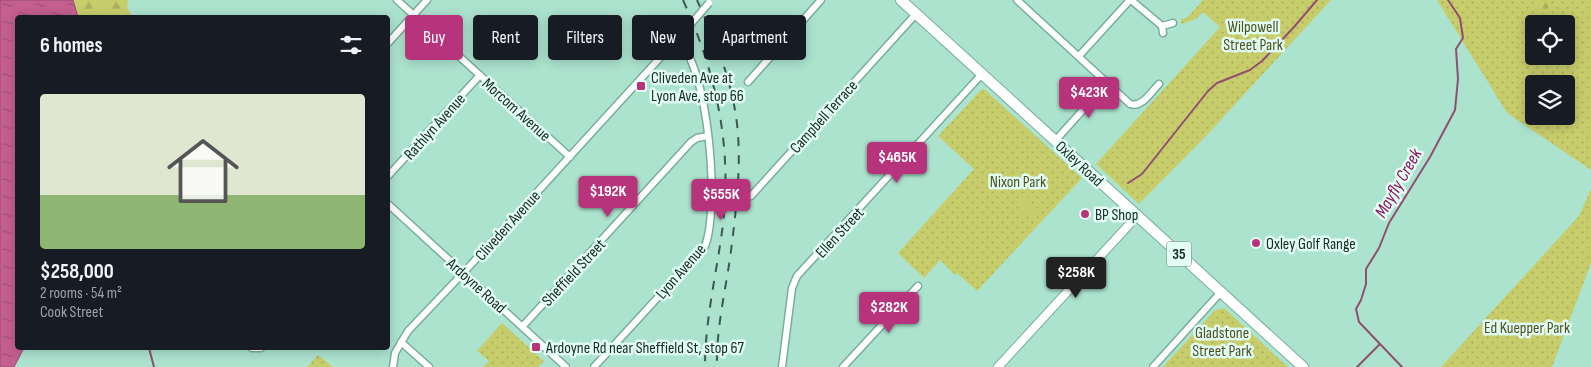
<!DOCTYPE html>
<meta charset="utf-8">
<style>
:root{--surface:#171b24;--page:#20242c;--text:#f1f3f6;--muted:#9ea1a6;--accent:#b7347c}
body{margin:0;font-family:"Sofia Sans Condensed",sans-serif;background:var(--page);color:var(--text);height:100vh;display:flex;flex-direction:column;font-size:19px;white-space:nowrap}
*{box-sizing:border-box;margin:0}
p{font-size:16px;color:var(--muted)}
.icon{flex:none;width:28px;height:28px;fill:none;stroke:currentColor;stroke-width:2;stroke-linecap:round;stroke-linejoin:round}
.map{position:relative;flex:1;overflow:hidden}
.details{position:absolute;left:15px;top:15px;width:375px;height:335px;display:flex;flex-direction:column;background:var(--surface);border-radius:5px;box-shadow:0 2px 12px #0003}
.details>*{flex:none}
.guide{position:absolute;left:405px;top:15px;width:475px;height:45px;display:flex;gap:10px}
.fabs{position:absolute;left:1525px;top:15px;display:grid;gap:10px}
.fabs a{display:grid;place-items:center;width:50px;height:50px;border-radius:5px;background:var(--surface);box-shadow:0 2px 12px #0003;font-size:25px}
.price{position:absolute;translate:-50% -42px;padding:0 11px;border-radius:5px;background:var(--accent);color:#fff;font-size:16px;line-height:32px;filter:drop-shadow(0 1px 2px #0008)}
.price::after{content:'';position:absolute;left:50%;top:30px;width:15px;height:11px;margin-left:-8px;background:inherit;clip-path:polygon(0 0,100% 0,50% 100%)}
.price.selected{background:#222;color:#fff}
ul{padding:0;list-style:none}
li{display:grid;align-content:center;gap:10px;height:265px;padding:0 25px}
li span{display:grid;place-items:center;height:155px;border-radius:5px;color:#555}
li>.icon{margin-inline-start:auto}
span .icon{width:90px;height:90px;fill:#fffc;stroke-width:1}
li b{font-size:21px}
h2{display:flex;justify-content:space-between;align-items:center;height:60px;padding:0 25px;font-size:21px}
.pill{padding:0 18px;border-radius:5px;background:var(--surface);box-shadow:0 2px 12px #0003;font-size:18px;line-height:45px}
.pill.selected{background:var(--accent);color:#fff}
.map>svg:first-child{display:block}
</style>
<div class="map">
<svg width="1591" height="367" viewBox="0 0 1591 367">
<defs>
<pattern id="grass-dots" width="8" height="8" patternUnits="userSpaceOnUse" patternTransform="scale(1.25)"><rect width="8" height="8" fill="#c8cd6c"/><path d="M2 2h.1M6 6h.1" fill="none" stroke="#abb05d" stroke-width="1.8" stroke-linecap="round"/></pattern>
<pattern id="forest-firs" width="22" height="20" patternUnits="userSpaceOnUse" patternTransform="scale(1.25)"><rect width="22" height="20" fill="#c8cd6c"/><path d="M5 1l3.5 6h-7zM16 11l3.5 6h-7z" fill="#abb05d"/></pattern>
<pattern id="water-ripples" width="26" height="14" patternUnits="userSpaceOnUse" patternTransform="scale(1.25)"><rect width="26" height="14" fill="#c55f91"/><path d="M2 4q2-2 4 0t4 0M15 11q2-2 4 0t4 0" fill="none" stroke="#9f4f76"/></pattern>
</defs>
<rect width="100%" height="100%" fill="#ace3cf"/>
<!-- grass -->
<path fill="url(#grass-dots)" fill-rule="evenodd" d="M1203 0H1331L1206 136 1139 204 1096 164 1220 27 1203 12 1196 19 1181 24V19L1187 18Z
M1437 0H1591V170L1507 113ZM1534 24H1566V56H1534ZM1534 84H1566V116H1534Z
M984 89 1082 178 977 291 957 273 955 275 940 260 924 278 898 253 974 169 938 136 981 90Z
M1591 189V263L1552 367H1441L1579 216Z
M1224 308 1288 367H1163L1215 310Z
M502 323 544 361 538 367H483L489 361 477 351Z
M318 355 333 367H307Z"/>
<!-- forest -->
<path fill="url(#forest-firs)" d="M73 0H128L127 8 133 17H78Z
M1536 7a6 6 0 1 1 12 0a6 6 0 1 1-12 0Z"/>
<!-- pitch -->
<path fill="#c8cd6c" d="M1026 194 1034 213 1024 218 1016 199Z"/>
<!-- water -->
<path fill="url(#water-ripples)" stroke="#904f70" d="M0 0H73L78 17 18 18V348H24L14 367H0Z"/>
<g fill="none" stroke-linecap="round" stroke-linejoin="round">
<!-- stream -->
<path stroke="#904f70" stroke-width="2" d="M1128 183 1142 174 1208 91 1217 83 1250 70 1262 61 1294 27 1317 0
M149 348 154 367
M1357 367 1380 344
M1402 367 1359 322 1356 309 1361 300 1366 284V269L1379 248 1389 223 1430 157 1455 110 1458 79 1456 49 1463 38 1460 18 1448 0"/>
<defs>
<path id="minor" d="M397 0 570 157
M1017 0 1130 104C1142 108 1151 92 1159 84
M1131 0 1162 26
M1163 33 1162 26 1173 23
M388 43 427 0
M1079 56 1130 0
M748 82 821 0
M1055 141 1107 83
M388 176 480 75
M751 196 916 14
M388 204 566 367
M522 327 691 142 697 138 708 136
M401 342 429 367
M252 348H261
M393 367 395 353 408 331 466 270 689 26
M594 367 705 246C720 208 709 66 677 39
M782 367 792 288 797 276 982 74
M843 367 918 286
M1153 367 1221 292"/>
<path id="tertiary" d="M998 367 1137 216"/>
<path id="primary" d="M901 0 1303 367"/>
</defs>
<!-- minor casing -->
<use href="#minor" stroke="#78ad9b" stroke-width="9"/>
<!-- tertiary casing -->
<use href="#tertiary" stroke="#78ad9b" stroke-width="10"/>
<!-- primary casing -->
<use href="#primary" stroke="#78ad9b" stroke-width="12"/>
<!-- minor -->
<use href="#minor" stroke="#fff" stroke-width="6"/>
<!-- tertiary -->
<use href="#tertiary" stroke="#fff" stroke-width="8"/>
<!-- primary -->
<use href="#primary" stroke="#fff" stroke-width="10"/>
<!-- rail -->
<path stroke="#3b594f" stroke-width="2" stroke-dasharray="9 9" stroke-linecap="butt" d="M683 0C716 73 732 144 723 224 717 272 705 319 705 367
M697 0C711 32 726 65 733 100 744 149 737 202 731 251 726 289 716 328 717 367"/>
<defs>
<path id="minor-bridge" d="M689 26 709 3"/>
</defs>
<!-- minor-bridge casing -->
<use href="#minor-bridge" stroke="#78ad9b" stroke-width="9" stroke-linecap="butt"/>
<!-- minor-bridge -->
<use href="#minor-bridge" stroke="#fff" stroke-width="6"/>
</g>
<!-- markers -->
<g fill="#b7347c" stroke="#e2fdf3" stroke-width="2">
<rect x="636" y="81" width="10" height="10" rx="2.5"/>
<circle cx="1085" cy="214" r="5"/>
<circle cx="1256" cy="243" r="5"/>
<rect x="531" y="342" width="10" height="10" rx="2.5"/>
</g>
<g text-anchor="middle" stroke-width="5" stroke-linejoin="round" paint-order="stroke">
<!-- shield labels -->
<rect fill="#e2fdf3" stroke="#526961" stroke-width="1" x="1166.5" y="241.5" width="25" height="25" rx="4"/>
<g font-size="15" font-weight="bold" fill="#142a23">
<text x="1179" y="259">35</text>
</g>
<!-- park labels -->
<g font-size="16" fill="#4f5121" stroke="#e2fdf3">
<text x="1253" y="32">Wilpowell<tspan x="1253" dy="18">Street Park</tspan></text>
<text x="1018" y="187">Nixon Park</text>
<text x="1527" y="333">Ed Kuepper Park</text>
<text x="1222" y="338">Gladstone<tspan x="1222" dy="18">Street Park</tspan></text>
</g>
<!-- poi labels -->
<g font-size="16" fill="#142a23" stroke="#e2fdf3" text-anchor="start">
<text x="651" y="83">Cliveden Ave at<tspan x="651" dy="18">Lyon Ave, stop 66</tspan></text>
<text x="1095" y="220">BP Shop</text>
<text x="1266" y="249">Oxley Golf Range</text>
<text x="546" y="353">Ardoyne Rd near Sheffield St, stop 67</text>
</g>
<!-- street labels -->
<g font-size="16" fill="#142a23" stroke="#e2fdf3">
<text transform="translate(517 109) rotate(42)" y="6">Morcom Avenue</text>
<text transform="translate(823 116) rotate(-48)" y="6">Campbell Terrace</text>
<text transform="translate(434 126) rotate(-48)" y="6">Rathlyn Avenue</text>
<text transform="translate(1080 163) rotate(43)" y="6">Oxley Road</text>
<text transform="translate(507 225) rotate(-48)" y="6">Cliveden Avenue</text>
<text transform="translate(839 232) rotate(-47)" y="6">Ellen Street</text>
<text transform="translate(680 271) rotate(-49)" y="6">Lyon Avenue</text>
<text transform="translate(573 272) rotate(-47)" y="6">Sheffield Street</text>
<text transform="translate(477 285) rotate(42)" y="6">Ardoyne Road</text>
</g>
<!-- water labels -->
<g font-size="18" font-style="italic" fill="#91115e" stroke="#e2fdf3">
<text transform="translate(1398 183) rotate(-60)" y="6">Mayfly Creek</text>
</g>
</g>
</svg>
<div class="fabs">
<a><svg class="icon" aria-label="locate" viewBox="0 0 24 24"><circle cx="12" cy="12" r="6"/><path d="M12 2v4M12 18v4M2 12h4M18 12h4"/></svg></a>
<a><svg class="icon" aria-label="layers" viewBox="0 0 24 24"><path d="M12 4l9 5-9 5-9-5zM3 14l9 5 9-5"/></svg></a>
</div>
<b class="price" style="left:1089px;top:119px">$423K</b>
<b class="price" style="left:897px;top:184px">$465K</b>
<b class="price" style="left:608px;top:218px">$192K</b>
<b class="price" style="left:721px;top:221px">$555K</b>
<b class="price selected" style="left:1076px;top:299px">$258K</b>
<b class="price" style="left:889px;top:334px">$282K</b>
<div class="guide">
<a class="pill selected">Buy</a>
<a class="pill">Rent</a>
<a class="pill">Filters</a>
<a class="pill">New</a>
<a class="pill">Apartment</a>
</div>
<section class="details">
<h2>6 homes<svg class="icon" aria-label="filters" viewBox="0 0 24 24"><path d="M4 7h16M4 17h16"/><circle cx="9" cy="7" r="2"/><circle cx="15" cy="17" r="2"/></svg></h2>
<ul>
<li><span style="background:linear-gradient(#dfe7d0 65%,#8fb573 0)"><svg class="icon" aria-label="home" viewBox="0 0 24 24"><path d="M3 11l9-7 9 7M6 9v11h12V9"/></svg></span><div><b>$258,000</b><p>2 rooms · 54 m²</p><p>Cook Street</p></div></li>
</ul>
</section>
</div>
